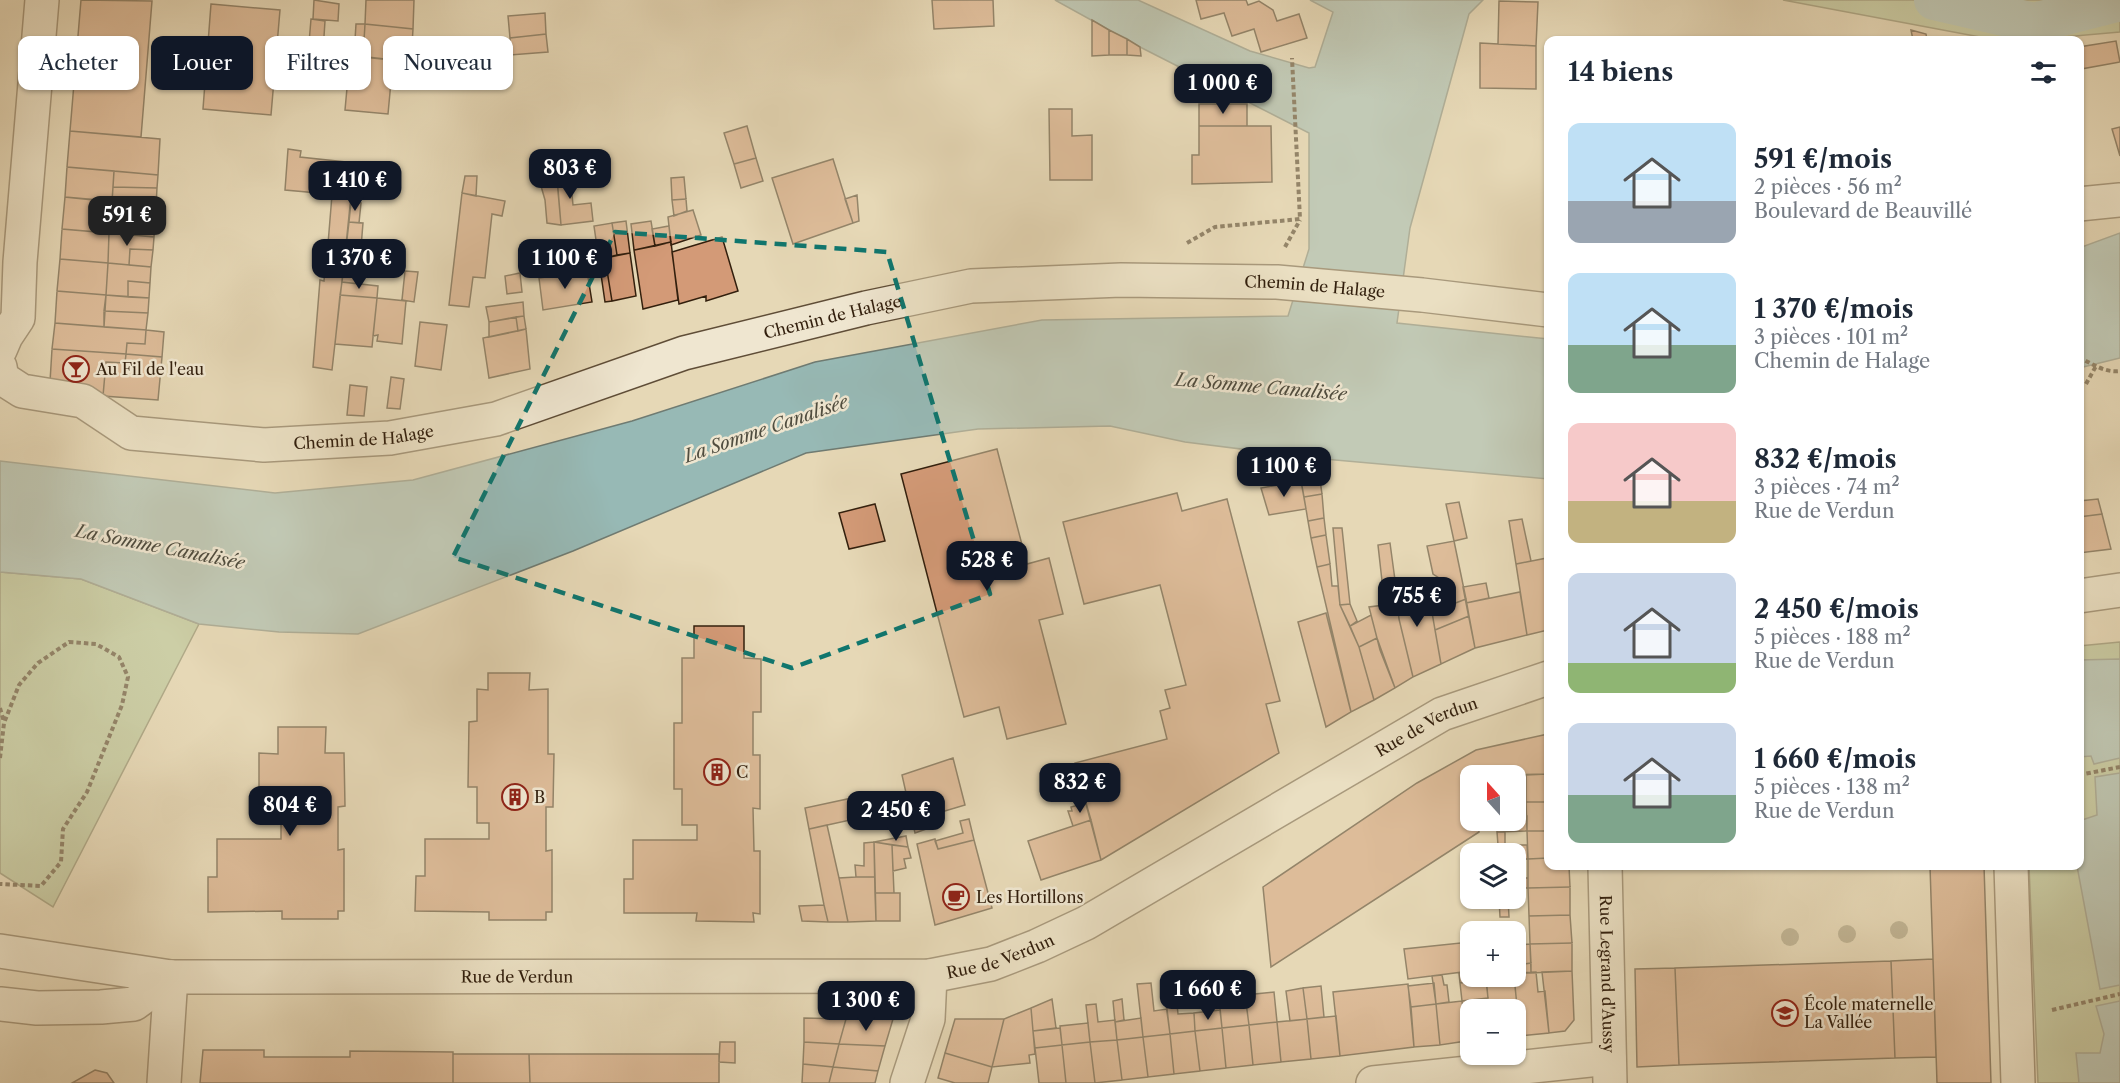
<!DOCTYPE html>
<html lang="fr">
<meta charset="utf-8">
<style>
:root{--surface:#fff;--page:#f6f6f7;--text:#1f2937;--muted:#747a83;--accent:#111827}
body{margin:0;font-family:"Libre Caslon Text",serif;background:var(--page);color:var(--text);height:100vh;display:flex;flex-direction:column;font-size:22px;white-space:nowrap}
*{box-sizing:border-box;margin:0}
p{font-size:20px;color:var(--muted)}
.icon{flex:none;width:33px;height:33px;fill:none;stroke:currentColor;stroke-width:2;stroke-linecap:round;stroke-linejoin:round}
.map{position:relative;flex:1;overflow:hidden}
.sheet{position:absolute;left:1544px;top:36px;width:540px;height:834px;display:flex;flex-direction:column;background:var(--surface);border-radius:12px;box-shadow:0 2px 4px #0004}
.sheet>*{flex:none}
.guide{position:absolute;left:18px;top:36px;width:570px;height:54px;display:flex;gap:12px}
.needle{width:39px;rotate:339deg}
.tools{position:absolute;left:1460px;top:765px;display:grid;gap:12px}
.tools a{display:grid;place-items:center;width:66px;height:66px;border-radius:12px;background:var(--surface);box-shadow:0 2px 4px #0004;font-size:30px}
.price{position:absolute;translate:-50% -51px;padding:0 14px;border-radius:12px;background:var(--accent);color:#fff;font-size:20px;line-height:39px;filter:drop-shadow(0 2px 3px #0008)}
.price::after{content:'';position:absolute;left:50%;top:36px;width:18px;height:14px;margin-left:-9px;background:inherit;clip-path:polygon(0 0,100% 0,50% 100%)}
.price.active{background:#222;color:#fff}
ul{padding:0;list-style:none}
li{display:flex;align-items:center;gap:18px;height:150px;padding:0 24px}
li span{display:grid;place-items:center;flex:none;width:168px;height:120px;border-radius:12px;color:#555}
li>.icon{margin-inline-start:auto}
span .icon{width:72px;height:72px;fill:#fffc;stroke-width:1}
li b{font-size:26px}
h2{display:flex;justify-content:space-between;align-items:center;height:72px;padding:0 24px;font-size:26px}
.pill{padding:0 21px;border-radius:12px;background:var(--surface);box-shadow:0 2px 4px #0004;font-size:21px;line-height:54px}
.pill.active{background:var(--accent);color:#fff}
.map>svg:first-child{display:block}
</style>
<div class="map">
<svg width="2120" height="1083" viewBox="0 0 2120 1083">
<rect width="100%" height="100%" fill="#e6d8b6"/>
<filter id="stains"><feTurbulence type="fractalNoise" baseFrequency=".00333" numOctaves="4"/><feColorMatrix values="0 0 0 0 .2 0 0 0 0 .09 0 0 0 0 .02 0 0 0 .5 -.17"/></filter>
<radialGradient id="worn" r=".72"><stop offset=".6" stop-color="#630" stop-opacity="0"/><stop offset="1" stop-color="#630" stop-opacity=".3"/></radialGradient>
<!-- green -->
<path fill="#aec093" stroke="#707050" stroke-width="1.5" d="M1783 0H2120V32L2028 40H1996Z
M0 572 81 579 199 624 53 907 0 873Z
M2120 642V1083H2038L2029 866H2079V646Z"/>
<!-- water -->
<path fill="#97b9b5" stroke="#6f7b72" stroke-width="1.5" d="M1055 0H1138L1250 51 1309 68 1315 67 1333 12 1310 0H1483L1469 14 1410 228 1397 323 1548 339V479L1313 458 1185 442 1110 426 978 429 806 453 573 551 358 634 279 632 199 624 81 579 0 572V461L275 493 413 480 632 421 815 362 1042 320 1288 316 1309 249V133L1140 47Z
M2120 233V358L2079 368V248Z
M2120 659V758L2094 764 2091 756 2079 757V660Z
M2120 773V985L2100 989 2077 866H2079V821L2097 815 2095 777Z
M2120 1001V1083H2079L2076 1053H2100L2104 1034 2096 1006Z"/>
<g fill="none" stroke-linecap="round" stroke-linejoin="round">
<!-- canal -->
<path stroke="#97b9b5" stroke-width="40" d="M1934 0 2034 23 2120 1"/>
</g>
<!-- building -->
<path fill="#d39a77" stroke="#321f0d" stroke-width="1.5" d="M81 0 152 1 141 137 70 131Z
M314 0 339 4 338 21 313 19Z
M366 0H414L413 29 365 24Z
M932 0H993L994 26 934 29Z
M1196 0H1246L1248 5 1259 1 1273 10 1277 21 1299 14 1307 38 1261 52 1254 29 1232 36 1224 13 1201 19Z
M1499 1 1538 2 1536 46 1498 44Z
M211 4 280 10 271 115 203 109Z
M545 13 546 34 510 38 508 16Z
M311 19 325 21 322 67H307Z
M1092 20 1109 30V55L1092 56Z
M356 24H365L363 57 354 56Z
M365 24 413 29 411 62 363 57Z
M1109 30 1127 39V55H1109Z
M1911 30 1926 34 1927 40H1913Z
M546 34 548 52 510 55V38Z
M1127 39 1140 47 1141 56 1127 55Z
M2116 41 2120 62 2081 69 2079 47Z
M1480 43 1536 46V89L1480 88Z
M350 55 393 60 388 114 345 110Z
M1199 104H1247V126H1199Z
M1049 109H1072V136L1092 135V180H1050Z
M747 126 756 158 734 164 724 133Z
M1199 126H1271L1272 182 1192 184V155H1199Z
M2120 127V156L2112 129Z
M70 131 160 139 158 175 67 167Z
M288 149 301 151 300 157 355 163 351 196 285 190Z
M756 158 763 181 741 188 734 164Z
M833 159 853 223 793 244 772 178Z
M355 163 392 168 390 180 354 176Z
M569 164 573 205 591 203 593 221 561 225 556 165Z
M67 167 114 171 112 202 65 197Z
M114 171 158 175 157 188 113 187Z
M465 176H477L476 196 462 193Z
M684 177 686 199 672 200 671 178Z
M539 179 557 180 561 225 547 223 545 200Z
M113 187 157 188 156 205 112 202Z
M462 193 505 201 502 216 492 214 485 278 473 277 469 307 449 305Z
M332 195 351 196 346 245 328 244Z
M857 195 859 221 853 223 845 199Z
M65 197 156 205 154 237 62 229Z
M686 199 687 211 674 216 672 200Z
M351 202 361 203 359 223 349 222Z
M693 210 701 235 671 245 668 217Z
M626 221 630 253 617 255 612 223Z
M651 221 655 246 634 250 631 224Z
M349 222 363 223 358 284 342 282Z
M612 223 617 255 605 258 612 301 605 302 594 226Z
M669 226 671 242 655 246 652 229Z
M62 229 109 233 108 263 60 259Z
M109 233 154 237 153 250 130 249 129 265 108 263Z
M722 237 738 291 706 301V296L679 304 672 252Z
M671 242 678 300 643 309 634 250Z
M327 243 346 245 332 370 313 367 320 280 324 281Z
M130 249 153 250 151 267 129 265Z
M630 253 636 296 612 301 605 258Z
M60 259 108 263 106 295 57 291Z
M108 263 151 267 150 283 128 281V297L106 295Z
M405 271 418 272 414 302 402 300Z
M587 271 592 302 543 310 539 278Z
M520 273 522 292 507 294 505 276Z
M128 281 150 283 149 298 128 297Z
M342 282 378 286 377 298 340 295Z
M57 291 106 295 104 327 55 323Z
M106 295 149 298 148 313 104 311Z
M340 295 377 298 372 347 335 344Z
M377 298 406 301 402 344 377 341 378 335 373 336Z
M523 302 524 316 489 322 486 307Z
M104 311 148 313 146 330 104 327Z
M524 316 526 329 518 331 516 317Z
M516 317 518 331 489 337V322Z
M420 322 447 325 441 370 415 366Z
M55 323 146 330 145 344 127 343 126 354 52 349Z
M526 329 530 369 489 378 483 338Z
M146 330 164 332 162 357 126 354 127 343 145 344Z
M52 349 126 354 125 363 106 362 103 396 50 382Z
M126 354 162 357 158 400 103 396 106 362 125 363Z
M391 377 404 379 400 409 387 408Z
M350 385 367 387 364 416 347 415Z
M997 449 1027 564 1049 558 1063 614 1039 620 1066 724 1007 739 999 707 964 717 901 474Z
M1320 480 1322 494 1304 497 1301 481Z
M1301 481 1306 509 1269 515 1261 488Z
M1177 493 1182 511 1227 499 1280 701 1266 704 1279 753 1101 860 1075 763 1167 739 1160 711 1170 708 1165 690 1186 685 1160 585 1084 604 1063 522Z
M1322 494 1324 518 1308 521 1304 497Z
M2098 499 2102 514 2079 517V501Z
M1459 502 1467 538 1454 541 1446 504Z
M875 504 885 541 849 549 839 513Z
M2102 514 2111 549 2079 553V517Z
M1324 518 1326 535 1311 538 1308 521Z
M1522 519 1531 561 1516 564 1509 521Z
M1333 528H1342L1350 604 1340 605Z
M1326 535 1330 564 1317 567 1311 538Z
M1454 541 1466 599 1445 607 1439 578 1433 574 1427 546Z
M1390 543 1395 580 1382 581 1378 545Z
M1547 558 1548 630 1527 635 1516 564Z
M1330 564 1332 586H1338L1340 605 1359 647 1374 700 1351 712 1317 567Z
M1395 580 1399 619 1413 677 1395 688 1380 650 1369 607 1384 605 1382 581Z
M1395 581H1418L1423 602 1430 601 1441 664 1413 677 1399 619Z
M1486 583 1489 598 1466 603 1463 587Z
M1520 592 1527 635 1475 648 1466 603Z
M1466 599 1469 616 1435 630 1432 612Z
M1350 604 1357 621 1350 626 1340 605Z
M1326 613 1351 712 1326 727 1298 622Z
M1371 615 1377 638 1359 647 1350 626Z
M1469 616 1475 648 1441 664 1435 630Z
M694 626H744V658L761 659V712H753V755H760V809L753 808 754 851H760V914L753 913 754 922 696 921 697 913H624V879H633V840H697V825H682V789H674V723H682V658H694Z
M1377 638 1395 688 1374 700 1359 647Z
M488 673H530L529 690 548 689V754H554L553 807H546V851L552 850V912H546V920H489V912L415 911 416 876H425V839H489V823H477V787H468L469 722 477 721V689L488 690Z
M278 727H326L325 753H344L345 806 338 807V850L344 849V911H338V919H282V911L208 912V877H217V839H281V823L268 824V788H259V753L278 754Z
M1548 734V774L1470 776V820H1495L1478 821 1479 832 1271 967 1263 887 1417 783 1476 750Z
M953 758 965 805 928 816 932 827 915 833 902 775Z
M1548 774V802H1526V775Z
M1495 775H1526V802L1515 803V776Z
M852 798 855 819 809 829 805 808Z
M1526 802H1548V831H1527Z
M1086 803 1091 820 1073 826 1068 811H1072L1071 807Z
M1515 816H1527V831L1497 832V820H1515Z
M969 819 974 840 938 849 935 841 963 833 960 821Z
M1091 820 1101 860 1041 880 1028 841Z
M827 825 839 878 848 922H828L824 905 809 829Z
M1527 831H1548V858L1528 859Z
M1497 832H1505V845H1498Z
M906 836 908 847 874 842Z
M935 839 938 849 974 840 992 908 935 925 917 844Z
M874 842 892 845 894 893H875Z
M874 842 875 877H856L855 865 864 866V843Z
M892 845 908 847 911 858 904 859 906 868 893 871Z
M1498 845H1527L1528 859H1515V854H1498Z
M1548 858V866H1569L1570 887 1528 888V859Z
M1930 866H1984L1991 1083H1937Z
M856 877H875L876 921 848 922 839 878Z
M1515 878H1528V888H1515Z
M1570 887V915L1529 916 1528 888Z
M875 893H900V921H876Z
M1499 898H1508L1509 917H1500Z
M824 905 828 922 802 921 799 906Z
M1570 915 1572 943 1530 944 1529 916Z
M1500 922V932H1471L1470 925Z
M1470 942V971L1408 979 1404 949Z
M1572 943V971L1531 973 1530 944Z
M1530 944 1531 963 1516 965 1515 945Z
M1515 951 1516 965 1531 963V973H1515Z
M1933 959 1936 1057 1895 1058 1891 961Z
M1891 961 1895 1058 1679 1065 1675 968Z
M1675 968 1679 1065 1637 1067 1635 969Z
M1470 971V976H1486V980L1460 983 1459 973Z
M1572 971 1574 1020 1565 1031 1549 1033 1542 972Z
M1243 972 1245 995 1237 996 1235 973Z
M1536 972 1538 992 1545 991 1549 1033 1520 1036 1514 976 1515 973Z
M1442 975 1444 985H1447L1449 1002 1436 1004 1432 976Z
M1486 976H1514L1520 1036 1515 1037V1010H1489Z
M1486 980 1488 998 1462 1001 1460 983Z
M1151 983 1154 1011 1167 1009 1170 1034 1143 1037 1137 984Z
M1434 983 1436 1004 1411 1007 1408 986Z
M1408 984 1414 1047 1340 1056 1333 992Z
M1321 986 1324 1017 1307 1019 1303 988Z
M1218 987 1220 1010 1209 1011 1206 988Z
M1303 988 1307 1019 1290 1021 1286 991Z
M1274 992 1277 1022 1249 1025 1245 995Z
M1176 995 1178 1014 1194 1013 1195 1031 1170 1034 1165 997Z
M1245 995 1249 1025 1222 1028 1219 998Z
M1488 998 1489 1010H1470V1041H1466L1462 1001Z
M1052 999 1056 1028 1033 1031 1031 1008Z
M1122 999 1124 1020 1115 1022 1113 1001Z
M1462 1001 1466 1041 1440 1045 1436 1004Z
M1096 1004 1098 1022 1115 1020 1117 1040 1090 1042 1086 1005Z
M1436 1004 1440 1045 1414 1047 1411 1007Z
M1031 1008 1035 1054 1029 1055 1030 1063 992 1067 1004 1019Z
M1220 1010 1222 1028 1195 1031 1194 1013Z
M1336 1016 1340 1056 1311 1059 1307 1019Z
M804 1018 846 1019 839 1044 804 1042Z
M1141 1018 1143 1037 1117 1040 1115 1022Z
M846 1019H893L885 1046 839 1044Z
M955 1019H1004L992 1067 945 1053Z
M1307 1019 1311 1059 1281 1062 1277 1022Z
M1277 1022 1281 1062 1253 1065 1249 1025Z
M1088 1023 1090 1042 1062 1045 1060 1026Z
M1249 1025 1253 1065 1226 1068 1222 1028Z
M1060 1028 1062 1045 1035 1048 1033 1031Z
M1222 1028 1226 1068 1200 1071 1195 1031Z
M1195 1031 1200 1071 1174 1074 1170 1034Z
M1170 1034 1174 1074 1148 1077 1143 1037Z
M1143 1037 1148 1077 1122 1080 1117 1040Z
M1117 1040 1122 1080 1095 1083 1090 1042Z
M720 1042H735V1063L719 1062Z
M804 1042 839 1044 833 1067 803 1064Z
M1090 1042 1095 1083H1066L1062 1045Z
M839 1044 885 1046 878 1071 833 1067Z
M1062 1045 1066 1083H1039L1035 1048Z
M203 1050H264V1057H350V1051L453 1052V1083H200Z
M945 1053 992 1067 988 1083H955L938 1078Z
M453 1054H529L530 1083H453Z
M529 1054H719V1083H530Z
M803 1064 833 1067 829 1083H802Z
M833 1067 878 1071 875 1083H829Z
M95 1070 107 1073 114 1083H72Z"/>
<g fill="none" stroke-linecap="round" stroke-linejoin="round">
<defs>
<g id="minor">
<path d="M2079 204 2120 200"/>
<path d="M0 350 6 336 18 318 20 262 42 0"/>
<path id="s1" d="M0 367 2 378 22 391 83 401 131 433 264 445 390 438 496 419 684 353 866 308 971 286 1121 280 1277 282 1422 295 1548 310"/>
<path d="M2079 596 2120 590"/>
<path id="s2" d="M1605 866 1610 1083"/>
<path d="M2011 866 2018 1083"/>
<path id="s3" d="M0 951 171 977 930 976 991 964 1037 946 1086 923 1442 714 1548 678"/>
<path d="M0 1004 37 1008 101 1007 134 1004 171 977"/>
<path d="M164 1083 171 977"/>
<path d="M907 1083 928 1019 930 976"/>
<path d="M1373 1083 1609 1058"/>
</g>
</defs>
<!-- minor casing -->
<use href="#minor" stroke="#5f4d37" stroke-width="36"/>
<!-- path -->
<path stroke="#321f0d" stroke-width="4" stroke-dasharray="4.5 3" stroke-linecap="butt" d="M1187 243 1215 227 1300 219 1292 58
M1285 247 1300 220
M2079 357C2092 364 2105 373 2120 371
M2086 384 2096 366
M0 708 4 722
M0 758 4 723 19 685 38 663 69 642 96 644 119 657 128 677 122 705 87 792 63 829 61 862 41 886 0 884
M2079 775 2120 767
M2052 1010 2120 994"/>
<!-- minor -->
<use href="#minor" stroke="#efe6d0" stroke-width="33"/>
</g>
<!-- trees -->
<g fill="#978d6f">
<circle cx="1899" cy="930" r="9"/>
<circle cx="1847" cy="934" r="9"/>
<circle cx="1790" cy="937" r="9"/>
</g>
<!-- marked area -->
<path d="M0 0H2120V1083H0ZM615 232 887 252 990 594 792 668 453 557Z" fill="#e6d8b6" fill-opacity=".55" fill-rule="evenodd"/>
<path fill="none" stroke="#0f766e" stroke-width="4.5" stroke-dasharray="12 8" stroke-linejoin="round" d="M615 232 887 252 990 594 792 668 453 557Z"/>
<!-- icons -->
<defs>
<symbol id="bar-ring" viewBox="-11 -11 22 22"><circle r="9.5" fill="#efe6d0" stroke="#8f2418" stroke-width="1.5"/><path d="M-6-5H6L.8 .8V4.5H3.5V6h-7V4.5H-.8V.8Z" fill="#8f2418"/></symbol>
<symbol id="building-ring" viewBox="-11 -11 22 22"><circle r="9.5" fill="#efe6d0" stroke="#8f2418" stroke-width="1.5"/><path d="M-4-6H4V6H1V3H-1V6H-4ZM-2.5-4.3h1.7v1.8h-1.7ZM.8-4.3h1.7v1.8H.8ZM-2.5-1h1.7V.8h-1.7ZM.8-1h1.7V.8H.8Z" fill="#8f2418"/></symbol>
<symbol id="cafe-ring" viewBox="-11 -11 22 22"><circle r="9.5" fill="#efe6d0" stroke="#8f2418" stroke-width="1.5"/><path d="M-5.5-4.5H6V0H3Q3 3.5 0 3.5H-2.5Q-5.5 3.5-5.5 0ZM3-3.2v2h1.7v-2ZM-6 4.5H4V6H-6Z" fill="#8f2418"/></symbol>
<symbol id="school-ring" viewBox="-11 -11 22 22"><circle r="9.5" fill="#efe6d0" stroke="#8f2418" stroke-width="1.5"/><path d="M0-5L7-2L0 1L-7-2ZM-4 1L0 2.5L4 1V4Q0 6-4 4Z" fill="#8f2418"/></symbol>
</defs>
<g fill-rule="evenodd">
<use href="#bar-ring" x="61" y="354" width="30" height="30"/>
<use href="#building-ring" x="702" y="757" width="30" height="30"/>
<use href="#building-ring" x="500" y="782" width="30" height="30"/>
<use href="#cafe-ring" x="941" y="882" width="30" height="30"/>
<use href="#school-ring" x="1770" y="998" width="30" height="30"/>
</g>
<g text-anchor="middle" stroke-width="5" stroke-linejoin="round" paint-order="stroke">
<!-- street labels -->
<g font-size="16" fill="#321f0d" stroke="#efe6d0">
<text dy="6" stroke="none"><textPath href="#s1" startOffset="1360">Chemin de Halage</textPath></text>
<text dy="6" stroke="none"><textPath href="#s1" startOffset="874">Chemin de Halage</textPath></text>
<text dy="6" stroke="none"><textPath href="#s1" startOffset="388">Chemin de Halage</textPath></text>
<text dy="6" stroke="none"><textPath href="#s3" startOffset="1491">Rue de Verdun</textPath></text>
<text dy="6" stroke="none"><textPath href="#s3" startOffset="1005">Rue de Verdun</textPath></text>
<text dy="6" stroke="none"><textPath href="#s2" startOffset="108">Rue Legrand d'Aussy</textPath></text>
<text dy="6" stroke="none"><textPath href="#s3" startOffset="519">Rue de Verdun</textPath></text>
</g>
<!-- poi labels -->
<g font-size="16" fill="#321f0d" stroke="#efe6d0" text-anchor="start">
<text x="96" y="375">Au Fil de l'eau</text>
<text x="736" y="778">C</text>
<text x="534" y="803">B</text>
<text x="976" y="903">Les Hortillons</text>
<text x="1804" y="1010">École maternelle<tspan x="1804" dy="18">La Vallée</tspan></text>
</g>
<!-- water labels -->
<g font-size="18" font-style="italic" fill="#504d3f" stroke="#efe6d0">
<text transform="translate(1261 387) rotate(5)" y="6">La Somme Canalisée</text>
<text transform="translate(766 429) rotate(-19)" y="6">La Somme Canalisée</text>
<text transform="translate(160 547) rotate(11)" y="6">La Somme Canalisée</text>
</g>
</g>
<rect width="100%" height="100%" filter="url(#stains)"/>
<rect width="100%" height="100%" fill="url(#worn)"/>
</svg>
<div class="tools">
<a><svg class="needle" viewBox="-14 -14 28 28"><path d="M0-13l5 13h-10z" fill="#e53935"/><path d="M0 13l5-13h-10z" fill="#747a83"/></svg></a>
<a><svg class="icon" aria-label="layers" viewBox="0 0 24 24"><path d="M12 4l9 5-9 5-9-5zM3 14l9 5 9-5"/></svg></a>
<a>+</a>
<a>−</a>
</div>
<b class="price" style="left:1223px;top:115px">1 000 €</b>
<b class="price" style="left:570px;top:200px">803 €</b>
<b class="price" style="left:355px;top:212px">1 410 €</b>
<b class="price active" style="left:127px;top:247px">591 €</b>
<b class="price" style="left:359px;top:290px">1 370 €</b>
<b class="price" style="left:565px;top:290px">1 100 €</b>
<b class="price" style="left:1284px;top:498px">1 100 €</b>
<b class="price" style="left:987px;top:592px">528 €</b>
<b class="price" style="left:1417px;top:628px">755 €</b>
<b class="price" style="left:1080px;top:814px">832 €</b>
<b class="price" style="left:290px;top:837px">804 €</b>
<b class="price" style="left:896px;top:842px">2 450 €</b>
<b class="price" style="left:1208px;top:1021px">1 660 €</b>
<b class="price" style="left:866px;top:1032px">1 300 €</b>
<div class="guide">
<a class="pill">Acheter</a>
<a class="pill active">Louer</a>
<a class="pill">Filtres</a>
<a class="pill">Nouveau</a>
</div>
<section class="sheet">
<h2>14 biens<svg class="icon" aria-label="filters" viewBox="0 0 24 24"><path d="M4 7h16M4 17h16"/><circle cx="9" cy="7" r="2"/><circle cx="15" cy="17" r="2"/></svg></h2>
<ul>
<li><span style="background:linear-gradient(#bfe0f5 65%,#9aa5b1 0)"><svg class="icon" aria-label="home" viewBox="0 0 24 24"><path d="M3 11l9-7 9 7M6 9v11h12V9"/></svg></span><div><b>591 €/mois</b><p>2 pièces · 56 m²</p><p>Boulevard de Beauvillé</p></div></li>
<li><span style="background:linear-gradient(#bfe0f5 60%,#7fa58c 0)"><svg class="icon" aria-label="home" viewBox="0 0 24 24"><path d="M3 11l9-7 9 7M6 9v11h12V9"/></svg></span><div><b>1 370 €/mois</b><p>3 pièces · 101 m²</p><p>Chemin de Halage</p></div></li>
<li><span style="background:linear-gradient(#f6c9c9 65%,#c2b280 0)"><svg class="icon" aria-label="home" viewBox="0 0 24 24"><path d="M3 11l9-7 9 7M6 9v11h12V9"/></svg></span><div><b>832 €/mois</b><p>3 pièces · 74 m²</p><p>Rue de Verdun</p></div></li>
<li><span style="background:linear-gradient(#c9d6e8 75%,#8fb573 0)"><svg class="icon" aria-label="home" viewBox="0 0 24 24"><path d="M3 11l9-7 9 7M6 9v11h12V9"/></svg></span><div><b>2 450 €/mois</b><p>5 pièces · 188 m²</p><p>Rue de Verdun</p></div></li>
<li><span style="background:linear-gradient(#c9d6e8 60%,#7fa58c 0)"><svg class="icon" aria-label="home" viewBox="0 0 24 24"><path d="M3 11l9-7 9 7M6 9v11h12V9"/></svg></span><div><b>1 660 €/mois</b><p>5 pièces · 138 m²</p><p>Rue de Verdun</p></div></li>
</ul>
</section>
</div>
